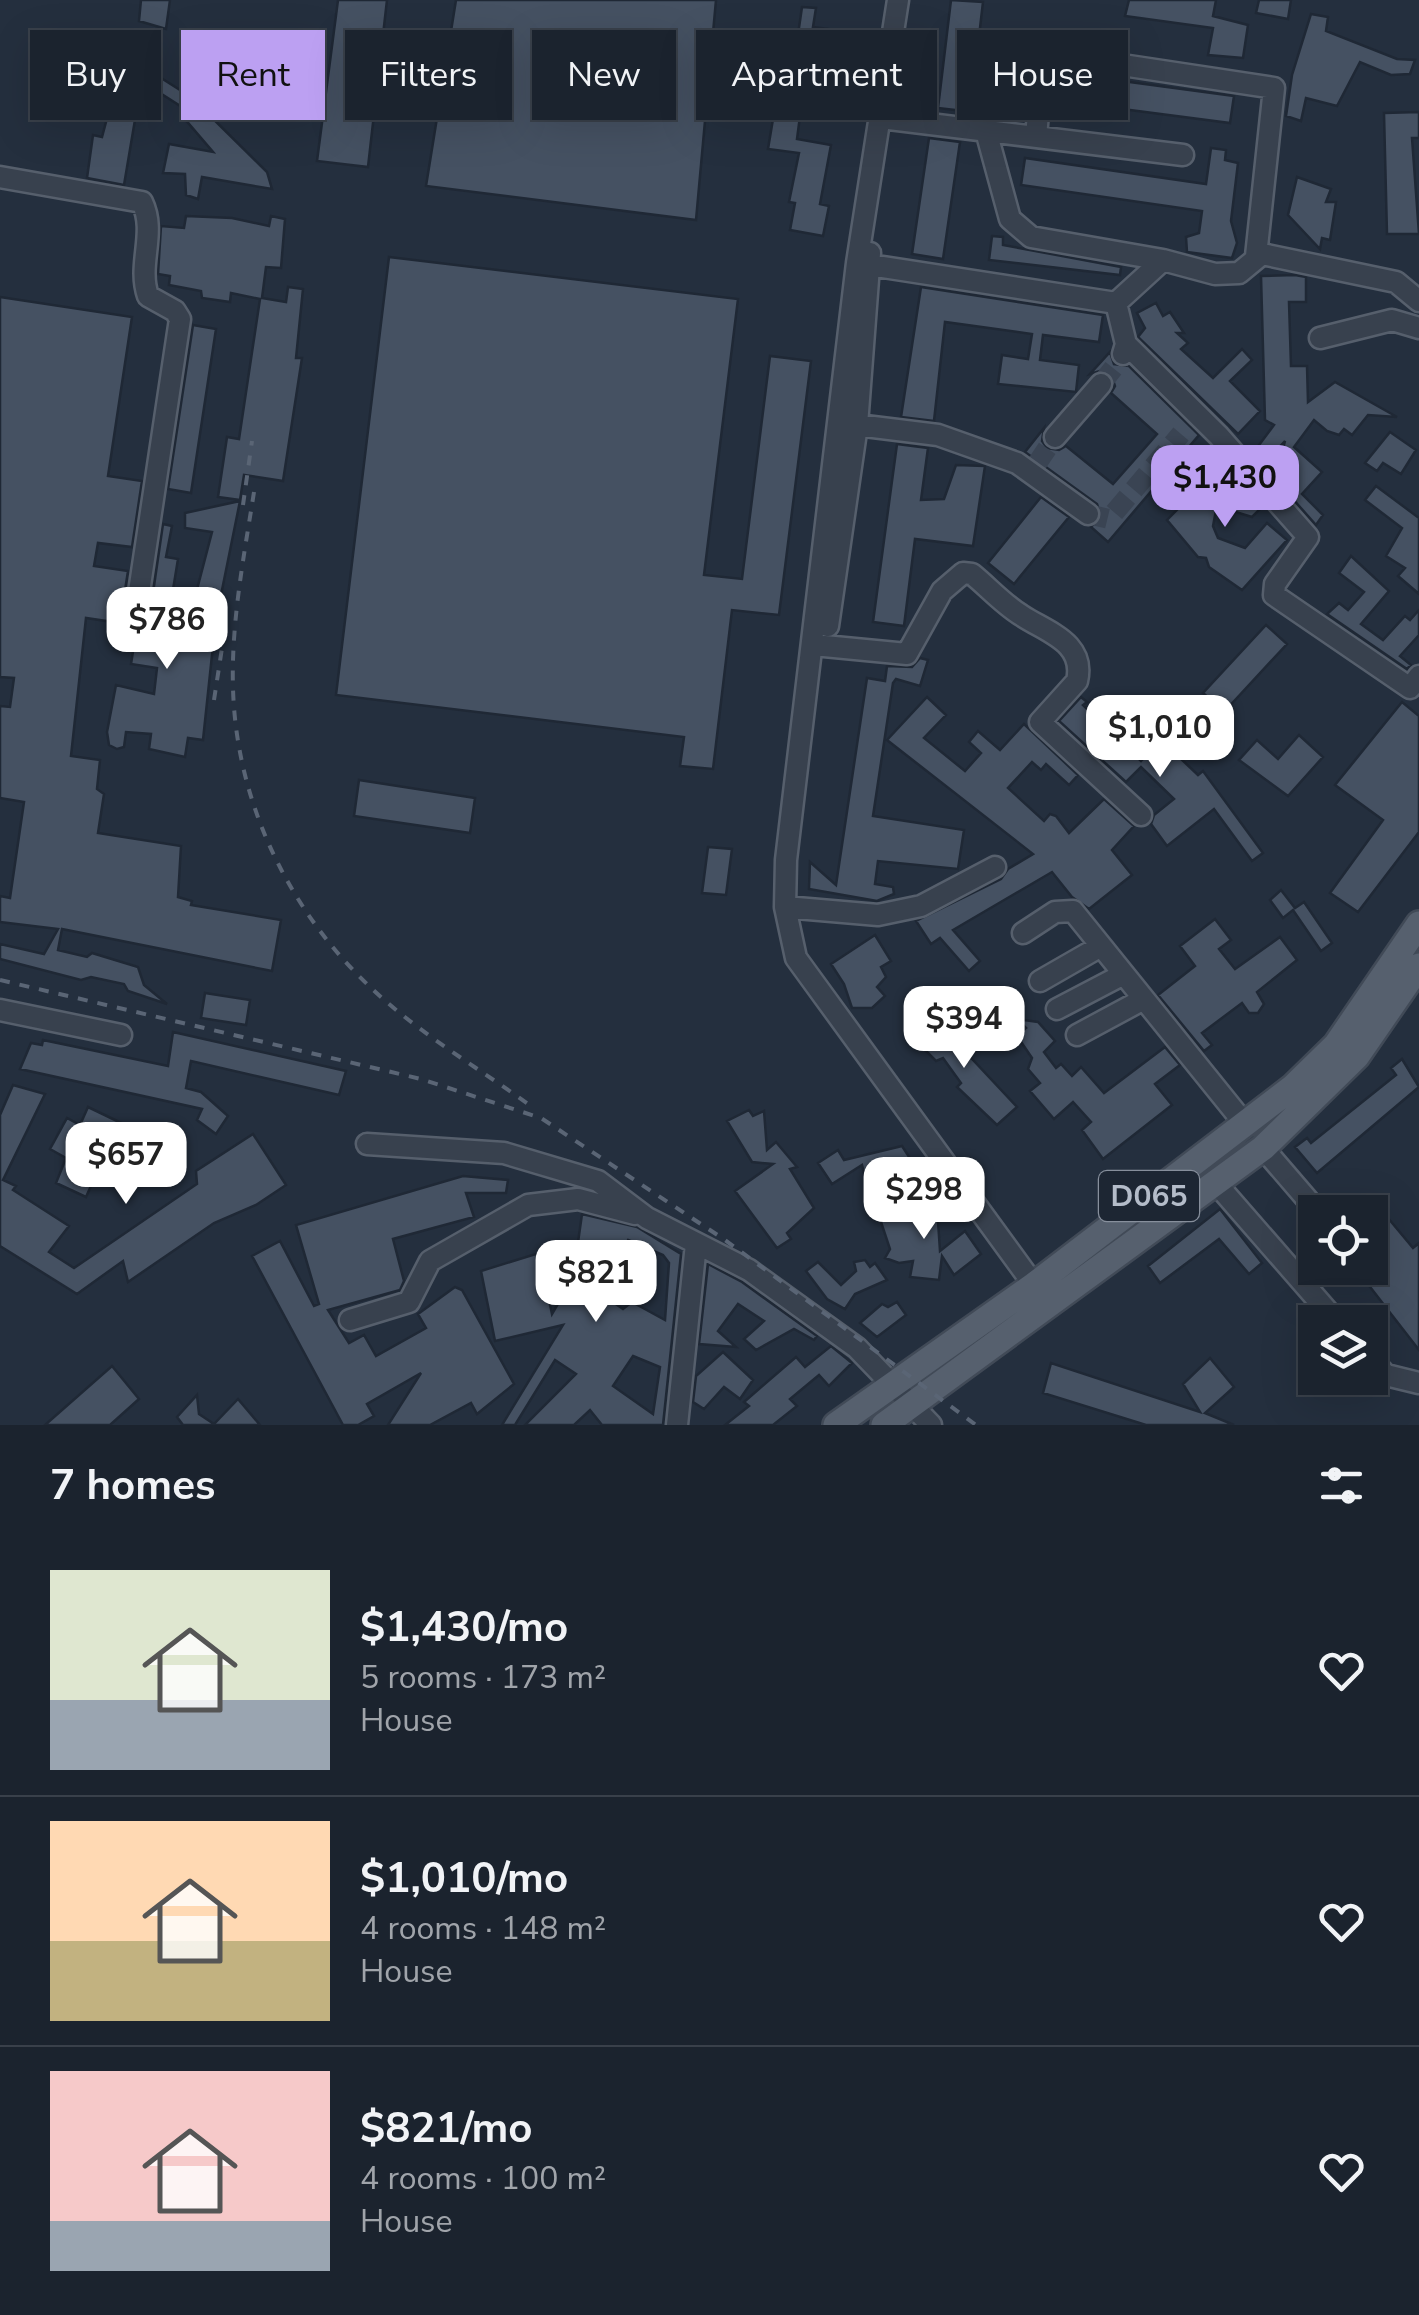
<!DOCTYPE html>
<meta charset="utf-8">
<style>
:root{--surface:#1b232e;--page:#282f3a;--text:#f1f3f6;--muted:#a0a4aa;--line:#39404a;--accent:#bca0f2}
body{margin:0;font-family:"Nunito Sans",sans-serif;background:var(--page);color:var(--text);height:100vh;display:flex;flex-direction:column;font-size:38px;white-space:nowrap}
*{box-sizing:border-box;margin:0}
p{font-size:32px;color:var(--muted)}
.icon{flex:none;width:55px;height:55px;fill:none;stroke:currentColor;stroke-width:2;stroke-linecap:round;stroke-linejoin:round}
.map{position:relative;height:1425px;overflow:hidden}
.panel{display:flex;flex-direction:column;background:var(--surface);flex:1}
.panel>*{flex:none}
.banner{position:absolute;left:30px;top:30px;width:1360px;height:90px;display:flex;gap:20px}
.buttons{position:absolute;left:1298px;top:1195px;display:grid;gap:20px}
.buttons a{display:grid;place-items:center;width:90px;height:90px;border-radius:0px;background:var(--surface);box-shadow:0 10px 40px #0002,0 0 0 2px var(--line);font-size:50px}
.price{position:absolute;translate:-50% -85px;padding:0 22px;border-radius:20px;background:#fff;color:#222;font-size:32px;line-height:65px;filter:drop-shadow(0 2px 5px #0008)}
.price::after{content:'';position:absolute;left:50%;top:60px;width:30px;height:22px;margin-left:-15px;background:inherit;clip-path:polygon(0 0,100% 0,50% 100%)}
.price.on{background:var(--accent);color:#111}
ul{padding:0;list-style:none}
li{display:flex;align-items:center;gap:30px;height:250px;padding:0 50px}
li+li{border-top:2px solid var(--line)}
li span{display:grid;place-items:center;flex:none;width:280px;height:200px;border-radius:0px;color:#555}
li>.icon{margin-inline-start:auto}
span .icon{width:120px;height:120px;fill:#fffc;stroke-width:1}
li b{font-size:42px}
h2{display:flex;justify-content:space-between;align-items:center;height:120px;padding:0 50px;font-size:42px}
.chip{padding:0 35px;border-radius:0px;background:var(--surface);box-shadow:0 10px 40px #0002,0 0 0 2px var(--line);font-size:35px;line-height:90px}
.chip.on{background:var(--accent);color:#111}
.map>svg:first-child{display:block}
</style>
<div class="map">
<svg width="1419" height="1425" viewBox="0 0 1419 1425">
<rect width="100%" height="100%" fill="#242f3e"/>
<!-- building -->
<path fill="#455162" stroke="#1f2835" stroke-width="2.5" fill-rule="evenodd" d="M141 0H170L166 29 139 21Z
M338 0H387L368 167 317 161Z
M456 0H716L696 220 426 186Z
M951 0 983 2 974 80 1010 84 1006 116 938 108Z
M1129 0H1216L1213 16 1248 25 1243 58 1208 55 1213 28 1125 16Z
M1259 0H1291L1288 19 1256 13Z
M802 7 816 8 813 27 851 32 838 79 806 75 805 78 797 139 831 145 820 204 829 206 823 236 790 230 795 203 789 202 799 153 768 149 777 95 789 97Z
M1311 14 1328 17 1326 31 1397 59 1415 60 1410 74 1391 75 1360 62 1337 106 1306 98 1301 121 1286 116 1292 75Z
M139 64 191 97 267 172 272 189 202 177 198 199 186 195 185 174 163 173 169 144 213 152 184 118 188 111 135 77Z
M1055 72 1234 96 1230 123 1053 100Z
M267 83 303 86 301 108 265 105Z
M126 106 137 108 124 185 87 178 93 135 102 137 110 107 122 110Z
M1419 112V138H1412L1419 234H1387L1384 113Z
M929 138 960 142 943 259 912 254Z
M1211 148 1226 150 1225 160 1238 163 1231 221 1237 243 1232 258 1187 252 1186 237 1199 233 1202 211 1021 185 1025 158 1206 184Z
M1297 177 1331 189 1326 202H1336L1330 240 1322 238 1320 249 1288 215Z
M186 216 232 218 269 226 271 216 285 219 281 268 266 267 262 298 286 302 288 287 303 289 296 358H302L283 481 244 475 240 500 218 497 227 437 239 439 260 299 231 293 230 302 202 298 201 291 169 285 170 276 158 274 161 226 184 228Z
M992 236 1003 237V245L1121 267 1120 275 989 260Z
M389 257 738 299 704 575 742 579 770 356 811 361 779 615 732 610 713 769 680 766 684 737 336 695Z
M1295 275 1306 277V302H1289L1291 366H1307L1308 402 1335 382 1397 417 1368 415 1352 435 1344 429 1339 435 1327 431 1314 420 1294 447 1322 472 1302 494 1323 515 1316 525 1275 479 1285 441 1271 456 1259 445 1274 425 1265 420 1261 276Z
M921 287 1103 315 1099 342 1043 335 1040 360 1079 365 1076 392 998 384 1002 355 1028 359 1032 334 945 322 934 421 901 417Z
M0 297 132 317 108 476 142 481 132 547 98 543 94 566 128 571 120 623 86 618 71 756 100 760 97 789 104 794 98 833 181 846 178 897 192 901 191 905 281 920 272 971 62 929 58 950 87 957 92 953 138 967 144 985 167 1004 128 991 124 984 91 977 81 980 0 959V944L44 954 58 929 0 922V896L10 898 24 802 0 798V706L10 707 14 678 0 677Z
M1156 303 1163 316 1170 312 1184 333H1177L1188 343 1181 349 1213 378 1242 349 1252 360 1230 381 1260 411 1238 434 1138 337 1145 328 1137 313Z
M193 325 216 329 191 493 168 489Z
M1110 352 1114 364 1129 366 1199 435 1108 542 1091 527 1101 516 1097 504 1025 452 1044 428 1042 441 1047 448 1059 450 1066 446 1113 484 1157 434 1111 393 1115 386 1111 374 1103 370 1090 374Z
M1390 432 1416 450 1401 474 1383 463 1377 471 1365 463Z
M897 444 928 448 921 500 944 499 956 465 985 466 973 546 915 539 904 626 873 622Z
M1216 470 1228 480 1233 475 1263 506 1252 517 1236 512 1229 515 1217 505 1213 526 1218 538 1245 548 1267 523 1287 540 1242 590 1209 567 1206 558 1198 557 1167 520Z
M1376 486 1419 518V594L1398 576 1405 568 1386 556 1402 528 1365 500Z
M1041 497 1069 517 1014 584 988 563Z
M240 501 219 605 194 601 212 532 185 528V513Z
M163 524 172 526 166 557 178 559 172 596 184 598 180 621 215 627 203 740 188 738 185 757 149 749 151 734 126 732 124 747 117 749 109 745 107 732 116 685 154 694 157 668 131 664 134 645 147 634Z
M1351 556 1389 591 1361 624 1383 640 1405 616 1410 620 1419 610V635L1400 656 1411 665 1407 669 1327 614 1339 603 1348 610 1364 592 1339 573Z
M1266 625 1287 644 1224 712 1203 693Z
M920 658 928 660 920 686 896 679 893 683 873 816 964 830 958 869 878 861 875 884 893 887 894 894 877 901 809 889 810 862 836 885 867 678 885 681 887 666 912 667Z
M927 697 946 715 924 738 965 771 981 753 969 742 978 731 1000 750 1024 724 1078 775 1069 785 1046 764 1041 770 1032 762 1008 788 1044 821 1050 814 1056 816 1069 833 1104 799 1134 826 1112 850 1132 875 1089 909 1072 897 1052 872 953 930 980 961 969 971 940 938 931 944 916 921 1001 879 1008 869 1033 854 887 740Z
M1081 697 1087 702 1083 705 1141 761 1161 740 1198 775 1203 771 1263 853 1252 861 1214 809 1167 846 1151 824 1154 815 1174 799 1141 767 1126 782 1059 721Z
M1402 702 1419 716V832L1358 912 1330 893 1383 820 1335 785Z
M1299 735 1323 757 1288 796 1239 760 1257 740 1278 759Z
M359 780 475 798 470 833 354 816Z
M708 847 732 849 726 895 702 893Z
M1281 890 1295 908 1304 902 1332 943 1321 951 1293 910 1283 918 1270 900Z
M1215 919 1231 940 1219 949 1235 969 1280 937 1297 960 1257 992 1264 1004 1258 1013H1249L1242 1003 1202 1033 1212 1045 1204 1051 1158 995 1195 966 1180 946Z
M875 935 891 961 881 967 886 977 877 987 885 996 872 1008H852L844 984 831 964Z
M205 993 250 1000 246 1025 201 1018Z
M931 1015 1017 1107 997 1125 957 1087 961 1083 943 1058 936 1061 910 1035Z
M1017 1019 1038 1022 1055 1041 1044 1052 1056 1068 1061 1064 1072 1076 1081 1067 1104 1093 1165 1047 1180 1065 1155 1084 1172 1105 1103 1159 1082 1130 1091 1122 1073 1102 1054 1119 1030 1091 1040 1083 1028 1069 1032 1058 1017 1036 1026 1028Z
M173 1032 346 1071 339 1095 191 1061 186 1088 201 1092 228 1116 216 1134 197 1120 202 1109 20 1069 31 1043 42 1045 43 1040 168 1066Z
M1402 1059 1419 1087 1317 1173 1295 1147 1307 1138 1311 1143 1396 1075 1391 1068Z
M13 1085 45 1094 3 1180 16 1186 13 1190 69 1226 49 1252 74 1268 197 1184 196 1171 253 1134 286 1185 256 1205 214 1223 128 1282 123 1261 77 1294 0 1246V1115Z
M88 1107 142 1133 132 1159 114 1152 119 1140 90 1151 88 1161 95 1177 86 1197 56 1183 66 1158 50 1149 67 1118 80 1125Z
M749 1110 753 1116 764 1111 767 1150 776 1142 797 1167 790 1169 814 1208 787 1233 791 1239 777 1248 735 1191 773 1164 752 1162 727 1121Z
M902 1146 926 1183 869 1194 862 1165 832 1184 818 1163 838 1150 844 1160Z
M463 1176 508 1180 506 1193H466L474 1217 393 1239 404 1281 400 1290 328 1310 349 1343 364 1335 376 1356 426 1328 418 1314 455 1287 462 1290 514 1384 477 1414 471 1403 430 1425H388L421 1373 367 1404 374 1416 358 1425H343L252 1256 280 1241 314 1306 319 1304 296 1225Z
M914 1190 921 1192 916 1216 932 1210 958 1218 938 1221 940 1251 965 1231 981 1254 954 1275 942 1256 939 1280 910 1277 913 1261 899 1263 885 1258 890 1249 879 1216 884 1209 907 1213Z
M1220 1209 1262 1263 1249 1274 1219 1239 1160 1283 1148 1266Z
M582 1214 637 1227 681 1254 663 1425H602L590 1410 574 1425H525L576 1374 555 1360 515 1425H502L563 1325 495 1341 481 1271 539 1253 552 1314 573 1278ZM628 1240 663 1255 669 1263 665 1320 632 1302 623 1309 600 1293 604 1289 594 1287 616 1265ZM633 1356 660 1367 653 1414 613 1386Z
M1388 1218 1413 1248 1419 1243V1350L1367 1283 1379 1274 1370 1257V1234Z
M865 1260 870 1267 875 1263 887 1280 855 1294 845 1309 827 1299 806 1271 818 1262 841 1285 856 1271 854 1262Z
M708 1264 742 1282 817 1336 814 1340 794 1329 756 1350 744 1339 764 1321 738 1304 718 1331 736 1347 699 1344Z
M897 1302 906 1315 877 1337 860 1323 882 1304 888 1307Z
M831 1346 852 1363 829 1386 819 1375 790 1399 797 1406 773 1425H725L749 1406 744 1402 796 1357 805 1367Z
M723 1352 753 1380 740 1399 724 1387 704 1409 693 1402 696 1376Z
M1210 1358 1234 1387 1205 1413 1234 1425H1146L1043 1393 1051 1363 1200 1412 1183 1384Z
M112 1366 139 1399 110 1425H45Z
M197 1395 199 1414 214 1424 238 1399 260 1425H183L177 1417Z"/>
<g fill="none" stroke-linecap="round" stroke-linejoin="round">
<!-- minor-tunnel -->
<path stroke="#3a4453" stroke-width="20" stroke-dasharray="20 10" stroke-linecap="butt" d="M1101 384 1123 356
M1036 465 1055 437
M1088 514 1109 519 1181 434"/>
<defs>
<path id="minor" d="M898 0 857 263 786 860 785 907 796 958 1034 1285
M1129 66 1274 88 1256 256
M881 118 1183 155
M986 131 1010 219 1031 237 1163 260
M1036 137 1042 65
M0 177 142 202C157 233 137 264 148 296L175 311 180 319 133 632
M857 263 1116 303 1163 260 1215 274 1239 273 1262 254 1396 282 1419 301
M1116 303 1126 344 1123 354
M1320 338 1392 320 1419 328
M1126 344 1219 436 1308 537 1275 584 1274 595 1410 688 1419 676
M857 425 938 435 1017 463 1088 514
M1055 437 1101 384
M828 626 857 425 870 253
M824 646 907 654 942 591 963 573 972 574C988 587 1003 604 1021 615 1046 632 1086 642 1077 681L1040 722 1141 815
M785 907 878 915 921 906 995 867
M1023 933 1055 912 1073 911 1244 1123
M1040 981 1101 946
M1057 1009 1122 975
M0 1010 121 1035
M1077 1035 1142 1000
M367 1144 504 1153 598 1181 647 1218 749 1270 857 1348 931 1425
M1263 1148 1318 1212
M1215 1182 1337 1322
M1363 1268 1364 1269
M350 1320 409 1302 430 1261 528 1205 578 1199 635 1214
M1370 1358 1386 1375 1419 1383
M677 1425 696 1244"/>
<path id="major" d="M836 1425 1034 1285 1293 1087 1336 1045 1419 924
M884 1425 1263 1148 1357 1056 1419 966"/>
</defs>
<!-- minor casing -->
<use href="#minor" stroke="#565f6c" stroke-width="25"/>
<!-- major casing -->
<use href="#major" stroke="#414a57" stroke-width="30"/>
<!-- minor -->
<use href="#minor" stroke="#38414e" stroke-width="20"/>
<!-- major -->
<use href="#major" stroke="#56606e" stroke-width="25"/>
<!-- rail -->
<path stroke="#5a6575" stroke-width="4" stroke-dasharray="10 10" stroke-linecap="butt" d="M254 492C244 556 231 622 233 688 236 800 287 907 367 984 415 1031 477 1067 531 1106
M243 505 252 441
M214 700 222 648
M0 980 421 1079 541 1118 725 1240 976 1425"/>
</g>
<g text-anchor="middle" stroke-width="8" stroke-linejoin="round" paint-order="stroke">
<!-- shield labels -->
<rect fill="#1d2633" stroke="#878f9c" stroke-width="2.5" x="1099" y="1171" width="100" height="50" rx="8"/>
<g font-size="30" font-weight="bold" fill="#b4bcc9">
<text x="1149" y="1206">D065</text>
</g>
</g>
</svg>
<div class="buttons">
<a><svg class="icon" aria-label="locate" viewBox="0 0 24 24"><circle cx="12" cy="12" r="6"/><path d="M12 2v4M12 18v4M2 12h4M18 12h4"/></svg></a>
<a><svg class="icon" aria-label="layers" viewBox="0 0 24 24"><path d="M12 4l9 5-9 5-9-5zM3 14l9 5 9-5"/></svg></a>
</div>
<b class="price on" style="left:1225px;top:530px">$1,430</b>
<b class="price" style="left:167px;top:672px">$786</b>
<b class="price" style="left:1160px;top:780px">$1,010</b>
<b class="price" style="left:964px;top:1071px">$394</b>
<b class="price" style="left:126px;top:1207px">$657</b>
<b class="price" style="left:924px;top:1242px">$298</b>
<b class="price" style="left:596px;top:1325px">$821</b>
<div class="banner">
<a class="chip">Buy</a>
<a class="chip on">Rent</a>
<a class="chip">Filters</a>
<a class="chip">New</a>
<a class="chip">Apartment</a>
<a class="chip">House</a>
</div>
</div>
<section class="panel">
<h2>7 homes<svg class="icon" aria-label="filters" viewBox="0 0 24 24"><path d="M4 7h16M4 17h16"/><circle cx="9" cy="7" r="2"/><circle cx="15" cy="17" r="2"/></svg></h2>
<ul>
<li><span style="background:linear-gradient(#dfe7d0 65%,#9aa5b1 0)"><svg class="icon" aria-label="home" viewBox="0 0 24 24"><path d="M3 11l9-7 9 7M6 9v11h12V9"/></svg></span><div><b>$1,430/mo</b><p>5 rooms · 173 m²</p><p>House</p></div><svg class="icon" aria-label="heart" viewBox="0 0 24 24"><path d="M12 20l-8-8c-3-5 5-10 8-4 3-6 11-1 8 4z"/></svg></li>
<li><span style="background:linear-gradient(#ffd9b3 60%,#c2b280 0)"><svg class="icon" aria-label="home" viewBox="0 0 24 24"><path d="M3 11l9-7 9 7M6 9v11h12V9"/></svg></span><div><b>$1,010/mo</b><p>4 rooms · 148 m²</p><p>House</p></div><svg class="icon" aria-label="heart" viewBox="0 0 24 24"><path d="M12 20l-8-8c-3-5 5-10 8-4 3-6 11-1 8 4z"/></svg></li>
<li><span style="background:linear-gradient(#f6c9c9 75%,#9aa5b1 0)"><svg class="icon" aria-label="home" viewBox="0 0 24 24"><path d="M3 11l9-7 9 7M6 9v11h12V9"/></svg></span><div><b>$821/mo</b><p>4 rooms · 100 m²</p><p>House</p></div><svg class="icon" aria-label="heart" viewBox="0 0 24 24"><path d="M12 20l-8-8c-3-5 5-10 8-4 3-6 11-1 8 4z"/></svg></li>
</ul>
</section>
